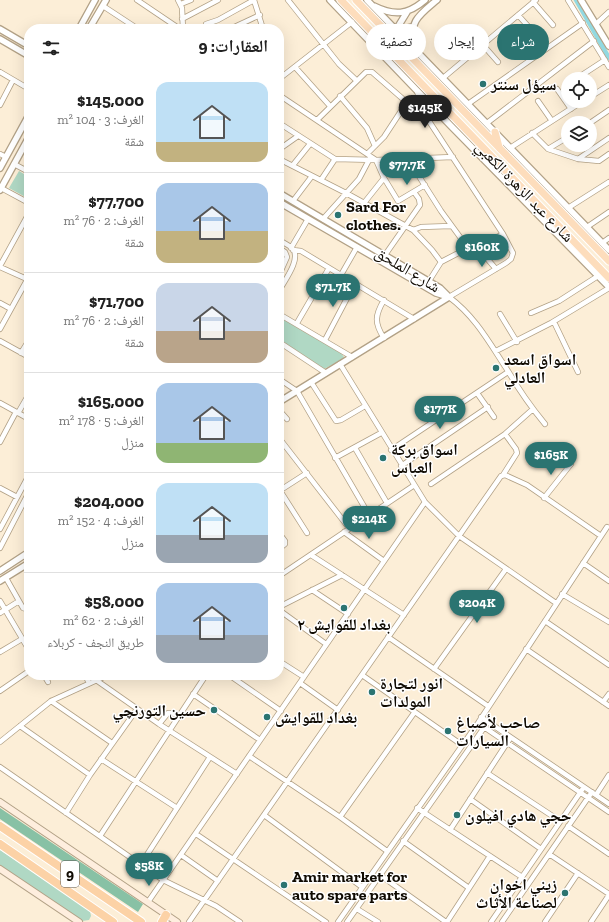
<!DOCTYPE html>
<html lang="ar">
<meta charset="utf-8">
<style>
:root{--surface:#fff;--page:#f6f6f6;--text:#222;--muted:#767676;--line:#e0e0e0;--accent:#2b7471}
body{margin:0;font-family:"Zilla Slab","Noto Naskh Arabic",serif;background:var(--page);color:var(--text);direction:rtl;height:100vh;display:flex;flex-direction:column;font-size:15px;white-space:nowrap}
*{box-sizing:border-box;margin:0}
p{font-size:13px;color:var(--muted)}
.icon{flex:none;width:22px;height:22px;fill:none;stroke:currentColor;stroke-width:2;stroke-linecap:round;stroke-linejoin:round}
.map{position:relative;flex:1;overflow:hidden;direction:ltr}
.sheet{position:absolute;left:24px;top:24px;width:260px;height:656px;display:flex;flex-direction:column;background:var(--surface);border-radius:16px;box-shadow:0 4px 16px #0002;direction:rtl}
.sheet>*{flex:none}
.top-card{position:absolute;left:296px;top:24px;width:253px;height:36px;direction:rtl;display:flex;gap:8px}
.tools{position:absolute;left:561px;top:72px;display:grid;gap:8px}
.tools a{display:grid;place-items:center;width:36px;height:36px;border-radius:50%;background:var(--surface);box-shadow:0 4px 16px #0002;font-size:20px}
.price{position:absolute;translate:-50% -34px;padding:0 9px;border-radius:14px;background:var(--accent);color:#fff;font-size:13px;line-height:26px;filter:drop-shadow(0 1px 2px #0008)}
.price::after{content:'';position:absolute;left:50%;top:24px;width:12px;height:9px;margin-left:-6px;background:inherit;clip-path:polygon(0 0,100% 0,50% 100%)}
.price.active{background:#222;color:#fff}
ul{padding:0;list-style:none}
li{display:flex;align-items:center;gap:12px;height:100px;padding:0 16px}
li+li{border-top:1px solid var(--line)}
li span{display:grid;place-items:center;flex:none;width:112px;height:80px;border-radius:12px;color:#555}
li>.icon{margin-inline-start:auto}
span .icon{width:48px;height:48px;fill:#fffc;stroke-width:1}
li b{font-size:17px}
h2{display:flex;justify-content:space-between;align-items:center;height:48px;padding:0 16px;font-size:17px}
.chip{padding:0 14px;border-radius:18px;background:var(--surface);box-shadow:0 4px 16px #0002;font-size:14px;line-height:36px}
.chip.active{background:var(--accent);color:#fff}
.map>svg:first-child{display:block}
</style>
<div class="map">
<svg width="609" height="922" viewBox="0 0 609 922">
<rect width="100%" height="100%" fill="#fceed7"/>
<!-- green -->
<path fill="#b0d8c4" d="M19 171 29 177V199L9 188Z
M279 317 341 353 344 357 343 359 324 369 279 339Z
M0 850 90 911 91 916 89 920 82 921 0 866Z"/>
<!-- forest -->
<path fill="#88c1a5" d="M0 808 143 904 138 912 0 819Z"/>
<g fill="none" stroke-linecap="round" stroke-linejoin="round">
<!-- canal -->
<path stroke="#92d9e1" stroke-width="4.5" d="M576 0 609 58"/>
<defs>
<path id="minor" d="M137 0 180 29
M178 0 182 8 183 29
M254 0 263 29
M288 0 339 64 356 80
M568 0 609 67
M533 2 553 25
M181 4 191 0
M103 6 138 29
M518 15 536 35
M182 19 218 0
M206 24 218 20 254 0
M596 24 609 12
M230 29 260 15
M500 31 517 50
M483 45 498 62
M295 67 330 106
M0 72 29 89
M443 78 536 0
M279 79 352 22
M579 79 582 75 605 60
M557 89 571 109
M417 91 423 112 503 234 513 253 511 259 506 263 449 297C476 317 490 344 508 371 519 390 531 407 545 424
M279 95 376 160 384 178 398 201 425 185
M340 96 367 128 375 146
M590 97 609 85
M538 101 552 121
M468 104 583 23
M0 105 13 80
M317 120 366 72H372L403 99 420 105
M279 123 335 159 376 160 453 157
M487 123 594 41
M590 123 609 110
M532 133 548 149 568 137
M281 148 298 136
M510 148 583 101
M548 149 578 159 599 161 609 154
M0 154 6 157
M367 154 384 137 407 102
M279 159 346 193 413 230 432 250 441 262
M408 159 441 211 468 248 473 250 503 234
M578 159 609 138
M14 164 29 172
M293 165 310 144
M321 180 335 159
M1 188 29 203
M293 201 312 176
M364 203 384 178
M568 208 609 182
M323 219 359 179 369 160
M587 227 609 212
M413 230 421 227 451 226
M279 240C284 243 289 245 293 249 301 260 284 281 279 291
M602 243 609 238
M279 248 285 252 287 257 279 275
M291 248 308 219
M478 248 496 269
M293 250 301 251 414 319
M385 255 420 205 419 199 414 192
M0 266 29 213
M0 267 29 280
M341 275 357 247
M429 281 441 262 468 248
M384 300C375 315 374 323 384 338
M0 303 11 309
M531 313 559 301 598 276
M279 314 352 357
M500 314 517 342
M554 322 578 372
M297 323 329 268
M0 329 27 280
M325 340 355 283
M0 341 29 357
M279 342 326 373
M496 351 551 323 609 288
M21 353 29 340
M340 364 425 502 459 536 556 603
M279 379 297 391 369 515
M311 382 336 421 341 420 365 406
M477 393 494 417
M0 403 29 419
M279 410 287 419
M18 413 29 394
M279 438 349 528
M0 442 16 412
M355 448 387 503
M391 450 508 372
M335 458 381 433
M401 466 488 407
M503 475 517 453 516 449 505 434
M431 484 505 434 533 409
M0 488 17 497
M279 489 307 533
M279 491 307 473
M544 498 571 464
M0 529 29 475
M344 532 384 561
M279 533 285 541V544L279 549
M0 548 29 492
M311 555 404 615
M583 563 609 581
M279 576 413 486
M6 578 23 608 29 610
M312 590 348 614
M562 594 609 622
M0 601 29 650
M279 607 342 575
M279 610 326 644
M0 613 19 601
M545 621 609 665
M388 637 488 706
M526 649 609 706
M0 652 22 639
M279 661 304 677
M434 669 506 569
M44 675 48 682
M85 675 89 683
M229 675 281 711
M362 675 462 745
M96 680 159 724 237 774
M300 683 338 710
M0 691 29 671
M193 694 260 740
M51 701 112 743
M603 702 609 694
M481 717 609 804
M478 723 609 812
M159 724 168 713H172L179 716
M20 726 90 775
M0 742 51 701 108 675
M249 756 340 817 387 851
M101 759 177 808
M0 767 163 880 216 906 240 922
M487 773 560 821
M596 795 609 775
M470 799 541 849
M417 808 522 877
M66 813 90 775 137 709
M264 815 362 887
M340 817 414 713
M568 826 609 854
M450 830 509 740
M196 834 326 922
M100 836 206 675
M403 841 469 888
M549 854 609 894
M181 855 218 881
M141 864 210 757
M380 875 446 922
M148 902 425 502
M357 909 378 922
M189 922 501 476 505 475 527 485 601 536
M338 922 478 723 607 527
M347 922 488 722
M447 922 490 856
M491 922 584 787
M502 922 592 792
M545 922 578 873
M591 922 609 895"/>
<path id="tertiary" d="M330 0 450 125 609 287
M367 0 609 250
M581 0 609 46
M374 6C394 16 408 15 425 0
M407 12 399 25 404 29 412 27
M0 29 29 46
M79 29 95 0
M89 29 106 0
M0 39 29 56
M413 47C410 20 418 16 437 0
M0 168 29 115
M0 190 29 137
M279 193 440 288 449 297
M279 202 436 293 449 297
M279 402 449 297
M0 571 29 552
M0 581 29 563"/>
<path id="secondary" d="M0 802 177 922
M0 869 79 922"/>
<path id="primary" d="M341 0 609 278
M356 0 609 261
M495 132 499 147"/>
<path id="trunk" d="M0 826 141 922
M0 844 113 922
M162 922 166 915"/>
</defs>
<!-- minor casing -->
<use href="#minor" stroke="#b2a186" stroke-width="6"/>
<!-- tertiary casing -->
<use href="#tertiary" stroke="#b2a186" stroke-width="8"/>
<!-- secondary casing -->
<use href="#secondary" stroke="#b2a186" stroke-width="8"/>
<!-- primary casing -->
<use href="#primary" stroke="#fff" stroke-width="9"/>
<!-- trunk casing -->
<use href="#trunk" stroke="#fff" stroke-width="10"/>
<!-- minor -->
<use href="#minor" stroke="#fff" stroke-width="4.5"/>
<!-- tertiary -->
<use href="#tertiary" stroke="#fff" stroke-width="5.5"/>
<!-- secondary -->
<use href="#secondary" stroke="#feeede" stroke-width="6"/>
<!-- primary -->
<use href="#primary" stroke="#fdddbc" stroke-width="7"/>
<!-- trunk -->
<use href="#trunk" stroke="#fcd2a6" stroke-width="8"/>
</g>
<!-- markers -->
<g fill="#2b7471" stroke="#fff" stroke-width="1.5">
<circle cx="483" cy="84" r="4"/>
<circle cx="338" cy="215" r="4"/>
<circle cx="496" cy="368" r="4"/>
<circle cx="383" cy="458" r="4"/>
<circle cx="344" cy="608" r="4"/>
<circle cx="372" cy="692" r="4"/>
<circle cx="214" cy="710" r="4"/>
<circle cx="267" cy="717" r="4"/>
<circle cx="448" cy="731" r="4"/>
<circle cx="457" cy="815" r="4"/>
<circle cx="284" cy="885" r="4"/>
<circle cx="565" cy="893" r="4"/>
</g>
<g text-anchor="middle" stroke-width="3" stroke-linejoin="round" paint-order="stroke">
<!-- shield labels -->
<rect fill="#fff" stroke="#58544f" stroke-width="1" x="61" y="861" width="18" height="26" rx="3"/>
<g font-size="15" font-weight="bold" fill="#100b03">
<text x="70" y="879">9</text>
</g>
<!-- poi labels -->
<g font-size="16" font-weight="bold" fill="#100b03" stroke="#fff" text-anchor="start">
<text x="491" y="90">سيؤل سنتر</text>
<text x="346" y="212">Sard For<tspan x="346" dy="18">clothes.</tspan></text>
<text x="504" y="365">اسواق اسعد<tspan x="504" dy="18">العادلي</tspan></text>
<text x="391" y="455">اسواق بركة<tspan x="391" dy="18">العباس</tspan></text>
<text x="344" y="630" text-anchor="middle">بغداد للقوايش ٢</text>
<text x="380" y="689">انور لتجارة<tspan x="380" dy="18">المولدات</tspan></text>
<text x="206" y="716" text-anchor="end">حسين التورنچي</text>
<text x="275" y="723">بغداد للقوايش</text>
<text x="456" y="728">صاحب لأصباغ<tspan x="456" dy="18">السيارات</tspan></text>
<text x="465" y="821">حجي هادي افيلون</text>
<text x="292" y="882">Amir market for<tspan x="292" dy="18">auto spare parts</tspan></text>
<text x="557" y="890" text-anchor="end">زيني اخوان<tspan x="557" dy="18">لصناعة الأثاث</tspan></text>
</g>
<!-- street labels -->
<g font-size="16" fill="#100b03" stroke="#fff">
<text transform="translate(525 191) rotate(46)" y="6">شارع عبد الزهرة الكعبي</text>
<text transform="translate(408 269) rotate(31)" y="6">شارع الملحق</text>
</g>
</g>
</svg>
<div class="tools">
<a><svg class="icon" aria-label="locate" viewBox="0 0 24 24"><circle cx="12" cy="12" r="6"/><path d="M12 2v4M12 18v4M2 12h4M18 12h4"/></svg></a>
<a><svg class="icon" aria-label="layers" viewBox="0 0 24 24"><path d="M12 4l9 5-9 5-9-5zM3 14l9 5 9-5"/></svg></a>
</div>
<b class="price active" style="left:425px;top:129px">$145K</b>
<b class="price" style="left:407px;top:186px">$77.7K</b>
<b class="price" style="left:482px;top:268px">$160K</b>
<b class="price" style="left:333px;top:308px">$71.7K</b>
<b class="price" style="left:440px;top:430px">$177K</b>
<b class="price" style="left:551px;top:476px">$165K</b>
<b class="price" style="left:369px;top:540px">$214K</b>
<b class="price" style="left:477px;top:624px">$204K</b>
<b class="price" style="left:149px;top:887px">$58K</b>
<div class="top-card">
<a class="chip active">شراء</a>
<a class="chip">إيجار</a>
<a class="chip">تصفية</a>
</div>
<section class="sheet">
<h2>العقارات: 9<svg class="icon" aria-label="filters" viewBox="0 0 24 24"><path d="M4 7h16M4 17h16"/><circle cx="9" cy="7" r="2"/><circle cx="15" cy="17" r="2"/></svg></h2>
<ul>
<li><span style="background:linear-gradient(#bfe0f5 75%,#c2b280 0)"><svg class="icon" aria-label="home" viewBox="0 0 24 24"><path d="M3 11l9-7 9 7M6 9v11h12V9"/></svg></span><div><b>$145,000</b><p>الغرف: 3 · 104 m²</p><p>شقة</p></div></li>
<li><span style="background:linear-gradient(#a9c7e8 60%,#c2b280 0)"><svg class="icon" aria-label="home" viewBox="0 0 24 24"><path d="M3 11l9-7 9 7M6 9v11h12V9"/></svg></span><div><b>$77,700</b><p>الغرف: 2 · 76 m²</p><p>شقة</p></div></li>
<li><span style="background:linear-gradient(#c9d6e8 60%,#b9a48a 0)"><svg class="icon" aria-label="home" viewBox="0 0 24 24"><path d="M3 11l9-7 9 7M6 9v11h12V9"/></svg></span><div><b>$71,700</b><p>الغرف: 2 · 76 m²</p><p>شقة</p></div></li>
<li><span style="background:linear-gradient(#a9c7e8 75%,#8fb573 0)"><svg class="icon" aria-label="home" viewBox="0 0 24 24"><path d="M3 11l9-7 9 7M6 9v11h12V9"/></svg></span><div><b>$165,000</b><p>الغرف: 5 · 178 m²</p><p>منزل</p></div></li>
<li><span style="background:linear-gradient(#bfe0f5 65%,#9aa5b1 0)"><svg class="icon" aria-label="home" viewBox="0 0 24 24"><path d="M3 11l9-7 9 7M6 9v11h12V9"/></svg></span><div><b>$204,000</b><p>الغرف: 4 · 152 m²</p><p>منزل</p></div></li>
<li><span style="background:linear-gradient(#a9c7e8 65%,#9aa5b1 0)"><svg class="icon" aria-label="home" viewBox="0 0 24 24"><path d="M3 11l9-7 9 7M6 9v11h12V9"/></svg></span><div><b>$58,000</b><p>الغرف: 2 · 62 m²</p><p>طريق النجف - كربلاء</p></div></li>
</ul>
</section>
</div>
